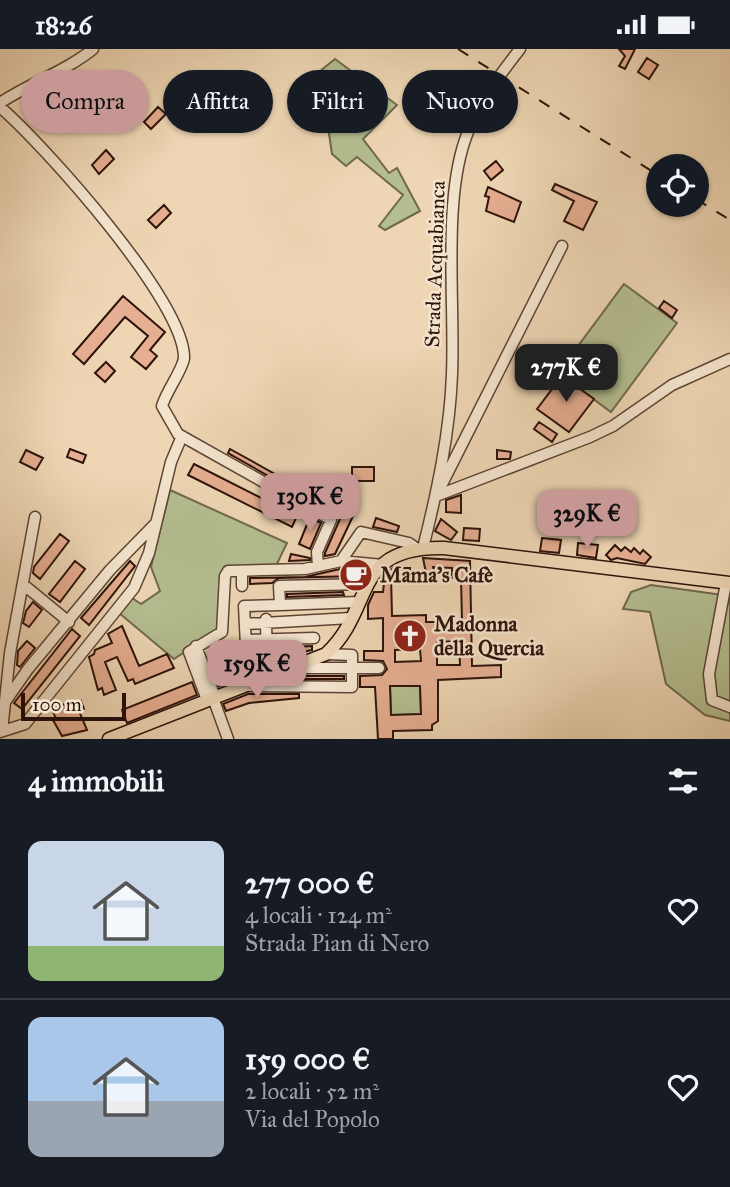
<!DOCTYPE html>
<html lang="it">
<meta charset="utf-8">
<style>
:root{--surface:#171b24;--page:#242831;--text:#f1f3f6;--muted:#9ea1a6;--line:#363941;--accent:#c59692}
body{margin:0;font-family:"IM FELL Great Primer",serif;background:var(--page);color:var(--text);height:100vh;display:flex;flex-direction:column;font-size:26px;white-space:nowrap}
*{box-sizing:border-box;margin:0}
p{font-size:23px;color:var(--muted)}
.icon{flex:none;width:38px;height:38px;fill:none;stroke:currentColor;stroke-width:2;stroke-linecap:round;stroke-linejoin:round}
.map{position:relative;height:690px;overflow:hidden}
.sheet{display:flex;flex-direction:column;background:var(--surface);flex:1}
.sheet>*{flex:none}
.banner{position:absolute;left:21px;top:21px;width:690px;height:63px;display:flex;gap:14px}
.tools{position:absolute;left:646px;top:105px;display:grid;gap:14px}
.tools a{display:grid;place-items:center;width:63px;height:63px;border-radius:50%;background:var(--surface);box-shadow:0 2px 5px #0004;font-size:35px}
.scale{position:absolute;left:21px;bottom:18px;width:105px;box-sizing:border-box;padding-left:7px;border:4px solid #2d130a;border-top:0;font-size:19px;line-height:24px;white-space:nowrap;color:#2d130a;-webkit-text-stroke:5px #f4e4ce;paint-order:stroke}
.price{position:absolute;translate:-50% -60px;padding:0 16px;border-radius:14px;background:var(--accent);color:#111;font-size:23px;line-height:46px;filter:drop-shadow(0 2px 4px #0008)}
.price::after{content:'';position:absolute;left:50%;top:42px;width:21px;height:16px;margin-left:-10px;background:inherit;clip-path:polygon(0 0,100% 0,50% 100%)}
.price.on{background:#222;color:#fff}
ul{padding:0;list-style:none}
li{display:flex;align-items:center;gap:21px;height:175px;padding:0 28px}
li+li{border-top:2px solid var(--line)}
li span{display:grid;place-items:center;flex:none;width:196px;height:140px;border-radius:14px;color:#555}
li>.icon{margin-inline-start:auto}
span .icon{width:84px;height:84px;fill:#fffc;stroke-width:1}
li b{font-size:30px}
h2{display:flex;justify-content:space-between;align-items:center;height:84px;padding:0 28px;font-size:30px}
.chip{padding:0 24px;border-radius:32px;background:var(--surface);box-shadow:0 2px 5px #0004;font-size:24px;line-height:63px}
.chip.on{background:var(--accent);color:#111}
.status{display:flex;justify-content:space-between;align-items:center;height:49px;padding:0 35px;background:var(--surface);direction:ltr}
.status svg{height:19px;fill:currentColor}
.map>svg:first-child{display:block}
</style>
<div class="status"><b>18:26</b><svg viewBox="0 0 49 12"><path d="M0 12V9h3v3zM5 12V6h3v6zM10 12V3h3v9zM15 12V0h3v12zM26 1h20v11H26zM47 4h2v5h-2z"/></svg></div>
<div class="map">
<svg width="730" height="690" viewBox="0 0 730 690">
<rect width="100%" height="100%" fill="#eed6b4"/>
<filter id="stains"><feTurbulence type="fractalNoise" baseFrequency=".00286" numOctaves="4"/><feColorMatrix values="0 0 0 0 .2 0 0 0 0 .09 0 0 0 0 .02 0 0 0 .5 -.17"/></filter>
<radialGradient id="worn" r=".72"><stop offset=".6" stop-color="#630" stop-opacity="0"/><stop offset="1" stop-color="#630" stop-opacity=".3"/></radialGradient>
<!-- green -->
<path fill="#b4be90" stroke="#70684d" stroke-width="2" d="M335 10 397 56 363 90 389 124 397 119 420 162 385 181 379 177 403 146 357 108 346 117 332 105 326 64 313 51 310 54 299 39Z
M624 235 677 274 611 363 558 324Z
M170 441 287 494 275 519 229 520 218 581 174 610 119 564 132 549 141 555 160 542 151 518Z
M651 536 730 547V672L705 666 666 635 650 563 623 560 631 543Z
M390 637H420L421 665 391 666Z"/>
<!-- building -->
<path fill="#e6ae92" stroke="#2d130a" stroke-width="2" fill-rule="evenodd" d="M619 0H635L625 20 619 17 625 7Z
M647 9 658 16 649 30 638 23Z
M107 25 113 34 103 42 98 33Z
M85 41 92 51 81 59 76 50Z
M49 58 58 67 48 74 41 65Z
M158 58 166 65 151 80 144 73Z
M106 101 114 110 99 125 92 116Z
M496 112 503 121 491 131 484 122Z
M555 135 597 153 583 181 564 172 574 152 552 141Z
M488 138 521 153 514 173 486 162 489 148 485 147Z
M164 156 171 164 156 179 148 171Z
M123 247 165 283 150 301 157 307 146 320 131 308 148 287 125 268 84 315 73 305Z
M664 252 677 261 672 269 659 259Z
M106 313 115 322 105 333 95 324Z
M562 327 594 350 569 383 537 360Z
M539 373 557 385 552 393 534 380Z
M70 400 86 406 83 414 67 408Z
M230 400 336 459 354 465 335 505 325 507V504L340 470 337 466 228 404Z
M26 401 43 409 36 421 20 413Z
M497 401 511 403 510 410H497Z
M194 415 297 467 292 478 188 426Z
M352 418H374V432H352Z
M461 446V464L446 463V451Z
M310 468 321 474 310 500 299 495Z
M376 469 399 477 397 483 373 478Z
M441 470 457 483 451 491 435 482Z
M464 479 480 480 479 492 463 491Z
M60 485 69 492 40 530 33 524 34 518Z
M542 489 561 491 559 504 540 502Z
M578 494 598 496 596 509 577 506Z
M615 496 621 502 625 498 631 503 634 499 640 505 643 501 651 508 645 515 617 509 611 511 606 506Z
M291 505 310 509V511L289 512Z
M423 509 470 512 472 617 501 616V628L438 631V672L432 676V681L393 682V690H378L375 638H360V627L382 626 387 620 383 612 364 611V602H383V569L368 570V556L374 543H383L385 526 393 519H410V525L391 526 392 567 426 566V573H436L437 577H459V573L462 572 461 529H452V519L433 518 434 522 426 524ZM459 592 460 616H437V593ZM420 600 421 612 395 613V601ZM390 637H420L421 665 391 666Z
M75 512 85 520 60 553 49 545Z
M130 512 135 517 89 576 81 569Z
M340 520 358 522V527L279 529 272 534 250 535V529L305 528Z
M343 543 344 546 287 548V545Z
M33 553 42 561 29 578 23 574 26 562Z
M122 577 139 617 167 605 174 619 135 635 133 630 128 632 117 608 105 613 116 641 104 646 102 639 98 641 89 608 94 605 95 601 112 594 108 585Z
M72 580 80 587 22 660 14 654Z
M27 592 35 599 20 618 17 616 18 602Z
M312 597V601L293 605 292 598Z
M259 598V620L255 621 254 599Z
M226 622 228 626 237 623 238 630 219 637 215 626Z
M295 627H344V630H288Z
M192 633 197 646 127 674 122 661Z
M248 645H299V649L249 654 226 662 223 655Z
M72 652 74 656 81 652 84 660 79 662 87 681 62 687 53 671 56 670 52 660Z"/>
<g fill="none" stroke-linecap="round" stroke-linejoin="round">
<defs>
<path id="minor" d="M0 54C30 34 66 22 93 0
M0 58C44 96 185 253 184 309 183 320 166 343 162 357L178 385 331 471 317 503 318 517
M437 445 562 197
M436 447 590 388 613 377 672 336 730 310
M423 499C437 443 450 383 452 325 455 256 443 154 465 91 476 57 498 28 520 0
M341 512 361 483 409 494 416 499
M242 522V537
M726 534 709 625 712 651 730 658
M24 536 69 573
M280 556 358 553
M266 570 267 629
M245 575 351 569
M284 590 286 622
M246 591 314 589
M196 597 215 648
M326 605 352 606V638L248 637 244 557 280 556 279 537 365 535
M296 619H379
M213 649 228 690
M207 651 189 603 222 583 225 527 228 522 305 520 341 512 383 516
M5 652 10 604 35 468
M2 682 5 653 28 620 110 521 155 475
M0 683 25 675 134 539 149 504 171 413 182 387"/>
<path id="major" d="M109 690 326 605C376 559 350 497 444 499L730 534"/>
</defs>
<!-- minor casing -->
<use href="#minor" stroke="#5d4434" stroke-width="13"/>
<!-- major casing -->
<use href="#major" stroke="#2d130a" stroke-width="15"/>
<!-- minor -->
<use href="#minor" stroke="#f4e4ce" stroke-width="10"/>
<!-- major -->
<use href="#major" stroke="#eed6b4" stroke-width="12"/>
<!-- rail -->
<path stroke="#2d130a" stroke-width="2" stroke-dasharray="12 12" stroke-linecap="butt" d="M458 0 658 126
M696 150 730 171"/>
</g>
<!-- icons -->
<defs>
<symbol id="cafe-disc" viewBox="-11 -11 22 22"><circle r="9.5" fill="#8f2418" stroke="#f4e4ce"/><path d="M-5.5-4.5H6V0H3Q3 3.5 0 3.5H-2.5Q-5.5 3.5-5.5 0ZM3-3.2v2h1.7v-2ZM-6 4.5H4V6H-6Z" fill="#fff"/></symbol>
<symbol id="church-disc" viewBox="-11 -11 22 22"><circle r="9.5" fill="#8f2418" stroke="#f4e4ce"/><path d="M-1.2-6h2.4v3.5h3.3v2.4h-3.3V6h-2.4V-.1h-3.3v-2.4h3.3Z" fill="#fff"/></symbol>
</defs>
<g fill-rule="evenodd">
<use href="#cafe-disc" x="337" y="507" width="38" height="38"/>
<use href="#church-disc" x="391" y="568" width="38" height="38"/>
</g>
<g text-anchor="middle" stroke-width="5" stroke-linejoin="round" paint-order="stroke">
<!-- street labels -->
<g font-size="21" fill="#2d130a" stroke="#f4e4ce">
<text transform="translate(435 215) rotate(-88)" y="7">Strada Acquabianca</text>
</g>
<!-- poi labels -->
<g font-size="21" font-weight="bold" fill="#2d130a" stroke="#f4e4ce" text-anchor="start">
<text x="380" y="533">Mama’s Cafè</text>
<text x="434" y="582">Madonna<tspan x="434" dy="24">della Quercia</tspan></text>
</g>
</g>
<rect width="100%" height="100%" filter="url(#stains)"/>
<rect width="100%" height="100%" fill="url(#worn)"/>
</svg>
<div class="tools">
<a><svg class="icon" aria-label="locate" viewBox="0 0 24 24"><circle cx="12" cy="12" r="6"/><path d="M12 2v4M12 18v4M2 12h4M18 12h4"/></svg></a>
</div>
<div class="scale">100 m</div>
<b class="price on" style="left:566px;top:355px">277K €</b>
<b class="price" style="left:310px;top:484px">130K €</b>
<b class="price" style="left:587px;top:501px">329K €</b>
<b class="price" style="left:257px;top:651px">159K €</b>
<div class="banner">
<a class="chip on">Compra</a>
<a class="chip">Affitta</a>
<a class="chip">Filtri</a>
<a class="chip">Nuovo</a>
</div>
</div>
<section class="sheet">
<h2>4 immobili<svg class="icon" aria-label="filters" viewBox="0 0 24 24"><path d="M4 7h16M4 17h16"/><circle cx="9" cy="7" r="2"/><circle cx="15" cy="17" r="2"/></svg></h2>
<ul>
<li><span style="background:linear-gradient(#c9d6e8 75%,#8fb573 0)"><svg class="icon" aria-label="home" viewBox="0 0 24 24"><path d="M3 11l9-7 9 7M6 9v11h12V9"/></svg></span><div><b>277 000 €</b><p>4 locali · 124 m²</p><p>Strada Pian di Nero</p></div><svg class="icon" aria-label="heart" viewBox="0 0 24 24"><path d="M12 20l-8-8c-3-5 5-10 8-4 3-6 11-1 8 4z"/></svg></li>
<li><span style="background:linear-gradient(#a9c7e8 60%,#9aa5b1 0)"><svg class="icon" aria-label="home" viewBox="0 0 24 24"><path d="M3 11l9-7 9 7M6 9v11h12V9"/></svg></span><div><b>159 000 €</b><p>2 locali · 52 m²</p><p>Via del Popolo</p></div><svg class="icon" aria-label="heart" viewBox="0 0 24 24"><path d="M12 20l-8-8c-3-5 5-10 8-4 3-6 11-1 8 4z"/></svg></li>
</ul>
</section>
